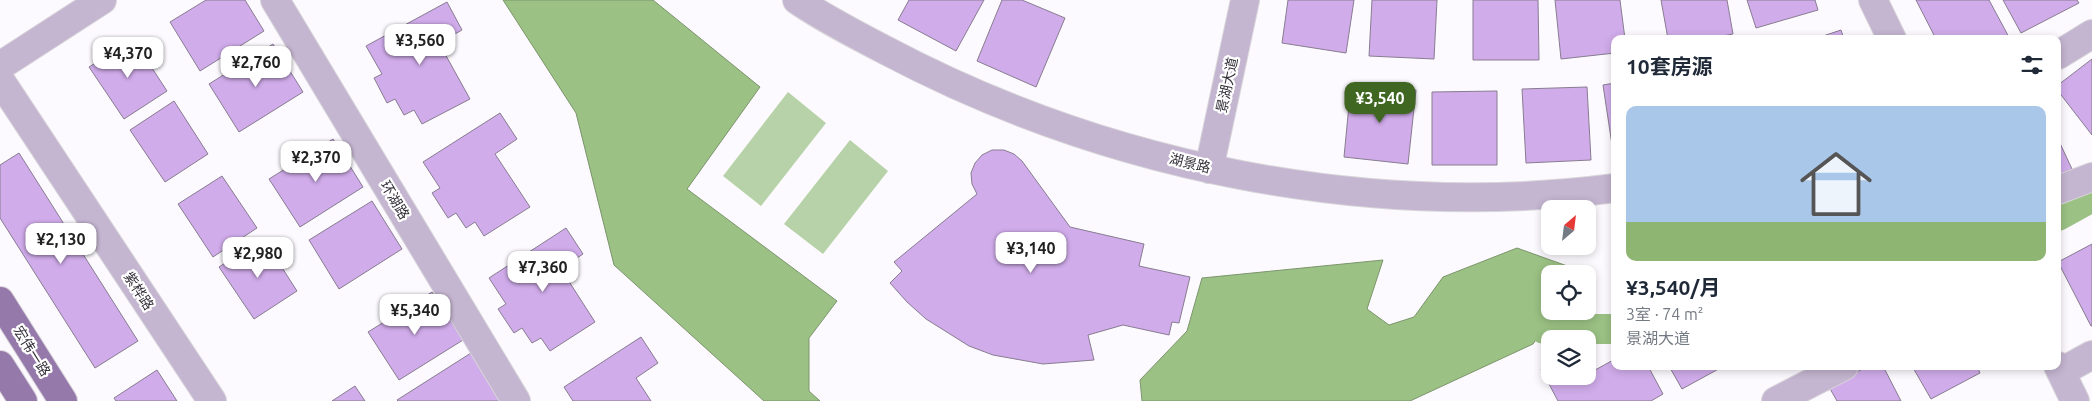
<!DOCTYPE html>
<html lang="zh">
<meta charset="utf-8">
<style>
:root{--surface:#fff;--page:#f2f2f3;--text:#1f2937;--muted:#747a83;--line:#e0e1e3;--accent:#3f6722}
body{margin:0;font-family:Ubuntu,"Noto Sans SC",sans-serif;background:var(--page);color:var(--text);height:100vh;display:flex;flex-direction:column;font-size:19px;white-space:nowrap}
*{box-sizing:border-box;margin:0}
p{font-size:16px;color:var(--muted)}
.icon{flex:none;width:28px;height:28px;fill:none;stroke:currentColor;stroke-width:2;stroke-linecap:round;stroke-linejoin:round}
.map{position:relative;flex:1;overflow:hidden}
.details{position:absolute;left:1611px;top:35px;width:450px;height:335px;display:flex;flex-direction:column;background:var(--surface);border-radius:10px;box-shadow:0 2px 8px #0003}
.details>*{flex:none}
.needle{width:32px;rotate:28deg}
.tools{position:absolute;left:1541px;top:200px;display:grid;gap:10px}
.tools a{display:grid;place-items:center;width:55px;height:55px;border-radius:10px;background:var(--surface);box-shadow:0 2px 8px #0003;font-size:25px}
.price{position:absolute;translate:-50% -42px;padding:0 11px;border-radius:10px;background:#fff;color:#222;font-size:16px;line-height:32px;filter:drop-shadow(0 1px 2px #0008)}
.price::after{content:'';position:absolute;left:50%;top:30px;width:15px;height:11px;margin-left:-8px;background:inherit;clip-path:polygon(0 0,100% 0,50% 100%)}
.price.selected{background:var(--accent);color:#fff}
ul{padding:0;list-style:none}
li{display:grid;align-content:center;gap:10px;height:265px;padding:0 15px}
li+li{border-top:1px solid var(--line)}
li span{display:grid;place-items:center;height:155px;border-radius:10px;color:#555}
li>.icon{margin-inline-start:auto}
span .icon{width:90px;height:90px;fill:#fffc;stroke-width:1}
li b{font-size:21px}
h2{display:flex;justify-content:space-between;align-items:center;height:60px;padding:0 15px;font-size:21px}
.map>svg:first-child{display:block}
</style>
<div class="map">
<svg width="2092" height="401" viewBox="0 0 2092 401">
<rect width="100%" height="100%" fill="#fcfafe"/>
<!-- green -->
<path fill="#b7d2a8" d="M788 92 826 123 761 206 723 176Z
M850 140 888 171 823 254 784 224Z"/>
<!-- water -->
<path fill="#9bc184" stroke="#7c956d" d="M503 0H653L760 87 687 189 837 301 809 338V391L820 401H764L614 265 576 113Z
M1517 248 1584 272 1582 274H1550V311H1556L1533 344 1410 401H1142L1140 380 1187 331 1202 278 1383 260 1367 309 1389 325 1414 317 1443 277Z"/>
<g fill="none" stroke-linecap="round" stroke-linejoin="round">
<!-- canal -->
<path stroke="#9bc184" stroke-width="30" d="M2058 216 2092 197
M1544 329H1615"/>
</g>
<!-- building -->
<path fill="#d0acea" stroke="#887c91" d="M206 0H245L264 31 200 71 170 22Z
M909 0H984L956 51 898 20Z
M1002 0H1022L1065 18 1036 87 977 61Z
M1288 0H1354L1346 53 1282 43Z
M1372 0H1437L1434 59 1369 56Z
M1473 0H1538L1539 60H1473Z
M1555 0H1620L1625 39H1615V53L1561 59Z
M1661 0H1727L1733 34 1707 39H1668Z
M1747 0H1815L1818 10 1756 28Z
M1916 0H1989L2010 39H1936Z
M2003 0H2077L2079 3 2021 33Z
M447 2 462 30 439 43 470 99 422 124 414 110 404 115 395 99 387 103 374 78 382 74 366 46Z
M1841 30 1844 39H1814Z
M133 39 167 91 124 119 89 67Z
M273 44 303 92 239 132 209 84Z
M2092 59V135L2058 91V85Z
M1615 83V158H1614L1603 85Z
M1351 84 1416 90 1408 164 1344 157Z
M1587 87 1591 160 1526 163 1522 89Z
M1497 91V165H1432V92Z
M174 101 208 154 165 182 130 130Z
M500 113 517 139 495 154 530 207 484 236 475 222 466 228 456 213 448 218 432 193 440 188 423 162Z
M333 139 363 187 300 227 269 179Z
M2058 139 2072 169 2058 175Z
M992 150H1004L1014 154 1022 161 1070 227 1144 244 1139 266 1190 277 1179 323 1172 322 1169 335 1123 325 1088 335 1094 360 1043 364 993 355 969 346 926 319 907 302 890 283 902 271 894 262 977 194 972 184 971 173 975 163 982 155Z
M19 153 138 341 95 368 0 218V165Z
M222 176 257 228 213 257 178 204Z
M372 201 402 249 339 289 309 240Z
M566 228 583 254 561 269 595 322 550 351 541 338 532 343 522 328 514 333 498 309 506 304 489 278Z
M263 238 297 291 254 319 219 267Z
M2092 244V326H2091L2058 262Z
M432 292 463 340 399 380 368 332Z
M641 337 658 363 636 378 651 401H573L564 387Z
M471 353 501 401H398L397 400Z
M1615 359V366H1648L1663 394 1651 401H1558L1541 369 1550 364V376L1581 377 1588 376V374Z
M1669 366H1724L1682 389Z
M1868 366H1883L1901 401H1837L1829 387Z
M1912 366H1977L1980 373 1931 399Z
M157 370 177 401H116L114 398Z
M355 386 365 401H332Z"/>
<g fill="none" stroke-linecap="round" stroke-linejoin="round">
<defs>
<path id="minor" d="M275 0 516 401
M797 0C825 19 856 35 887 51 1107 167 1367 220 1615 188
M1873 0 1892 39
M2058 55 2092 34
M0 66 102 0
M0 80 212 401
M1209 169 1245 0
M2058 190 2092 177
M2058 366 2075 401
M2061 372 2092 355
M1776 401 1844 366"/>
<path id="major" d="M0 301 63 401
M0 365 23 401"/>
</defs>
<!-- minor casing -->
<use href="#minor" stroke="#d8d5da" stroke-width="30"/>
<!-- major casing -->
<use href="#major" stroke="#d8d5da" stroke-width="30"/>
<!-- minor -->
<use href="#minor" stroke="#c4b5d0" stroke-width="28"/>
<!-- major -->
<use href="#major" stroke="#9579aa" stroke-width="28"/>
</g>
<g text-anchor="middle" stroke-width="4.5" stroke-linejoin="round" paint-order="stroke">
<!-- street labels -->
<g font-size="14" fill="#342f38" stroke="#fff">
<text transform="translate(1227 85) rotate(-78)" y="5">景湖大道</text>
<text transform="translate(1190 163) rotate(14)" y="5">湖景路</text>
<text transform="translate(395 200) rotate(59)" y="5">环湖路</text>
<text transform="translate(139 291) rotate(57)" y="5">紫桦路</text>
<text transform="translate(32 351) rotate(58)" y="5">宏伟一路</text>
</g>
</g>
</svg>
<div class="tools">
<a><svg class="needle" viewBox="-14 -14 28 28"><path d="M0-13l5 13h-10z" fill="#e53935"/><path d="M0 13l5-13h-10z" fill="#747a83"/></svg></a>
<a><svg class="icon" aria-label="locate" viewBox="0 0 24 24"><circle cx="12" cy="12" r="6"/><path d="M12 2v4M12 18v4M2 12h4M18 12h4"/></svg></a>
<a><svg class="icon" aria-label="layers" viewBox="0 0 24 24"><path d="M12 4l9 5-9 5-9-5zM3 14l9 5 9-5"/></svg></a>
</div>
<b class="price" style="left:420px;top:66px">¥3,560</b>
<b class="price" style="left:128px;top:79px">¥4,370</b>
<b class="price" style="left:256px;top:88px">¥2,760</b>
<b class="price selected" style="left:1380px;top:124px">¥3,540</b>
<b class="price" style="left:316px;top:183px">¥2,370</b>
<b class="price" style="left:61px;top:265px">¥2,130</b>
<b class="price" style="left:1031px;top:274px">¥3,140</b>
<b class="price" style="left:258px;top:279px">¥2,980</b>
<b class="price" style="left:543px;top:293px">¥7,360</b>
<b class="price" style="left:415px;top:336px">¥5,340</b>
<section class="details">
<h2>10套房源<svg class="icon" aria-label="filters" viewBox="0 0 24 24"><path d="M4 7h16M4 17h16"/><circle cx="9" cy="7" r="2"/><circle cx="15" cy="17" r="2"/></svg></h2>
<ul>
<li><span style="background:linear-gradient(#a9c7e8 75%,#8fb573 0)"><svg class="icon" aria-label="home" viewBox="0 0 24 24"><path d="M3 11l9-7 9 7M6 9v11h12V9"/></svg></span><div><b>¥3,540/月</b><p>3室 · 74 m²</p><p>景湖大道</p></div></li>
</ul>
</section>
</div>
